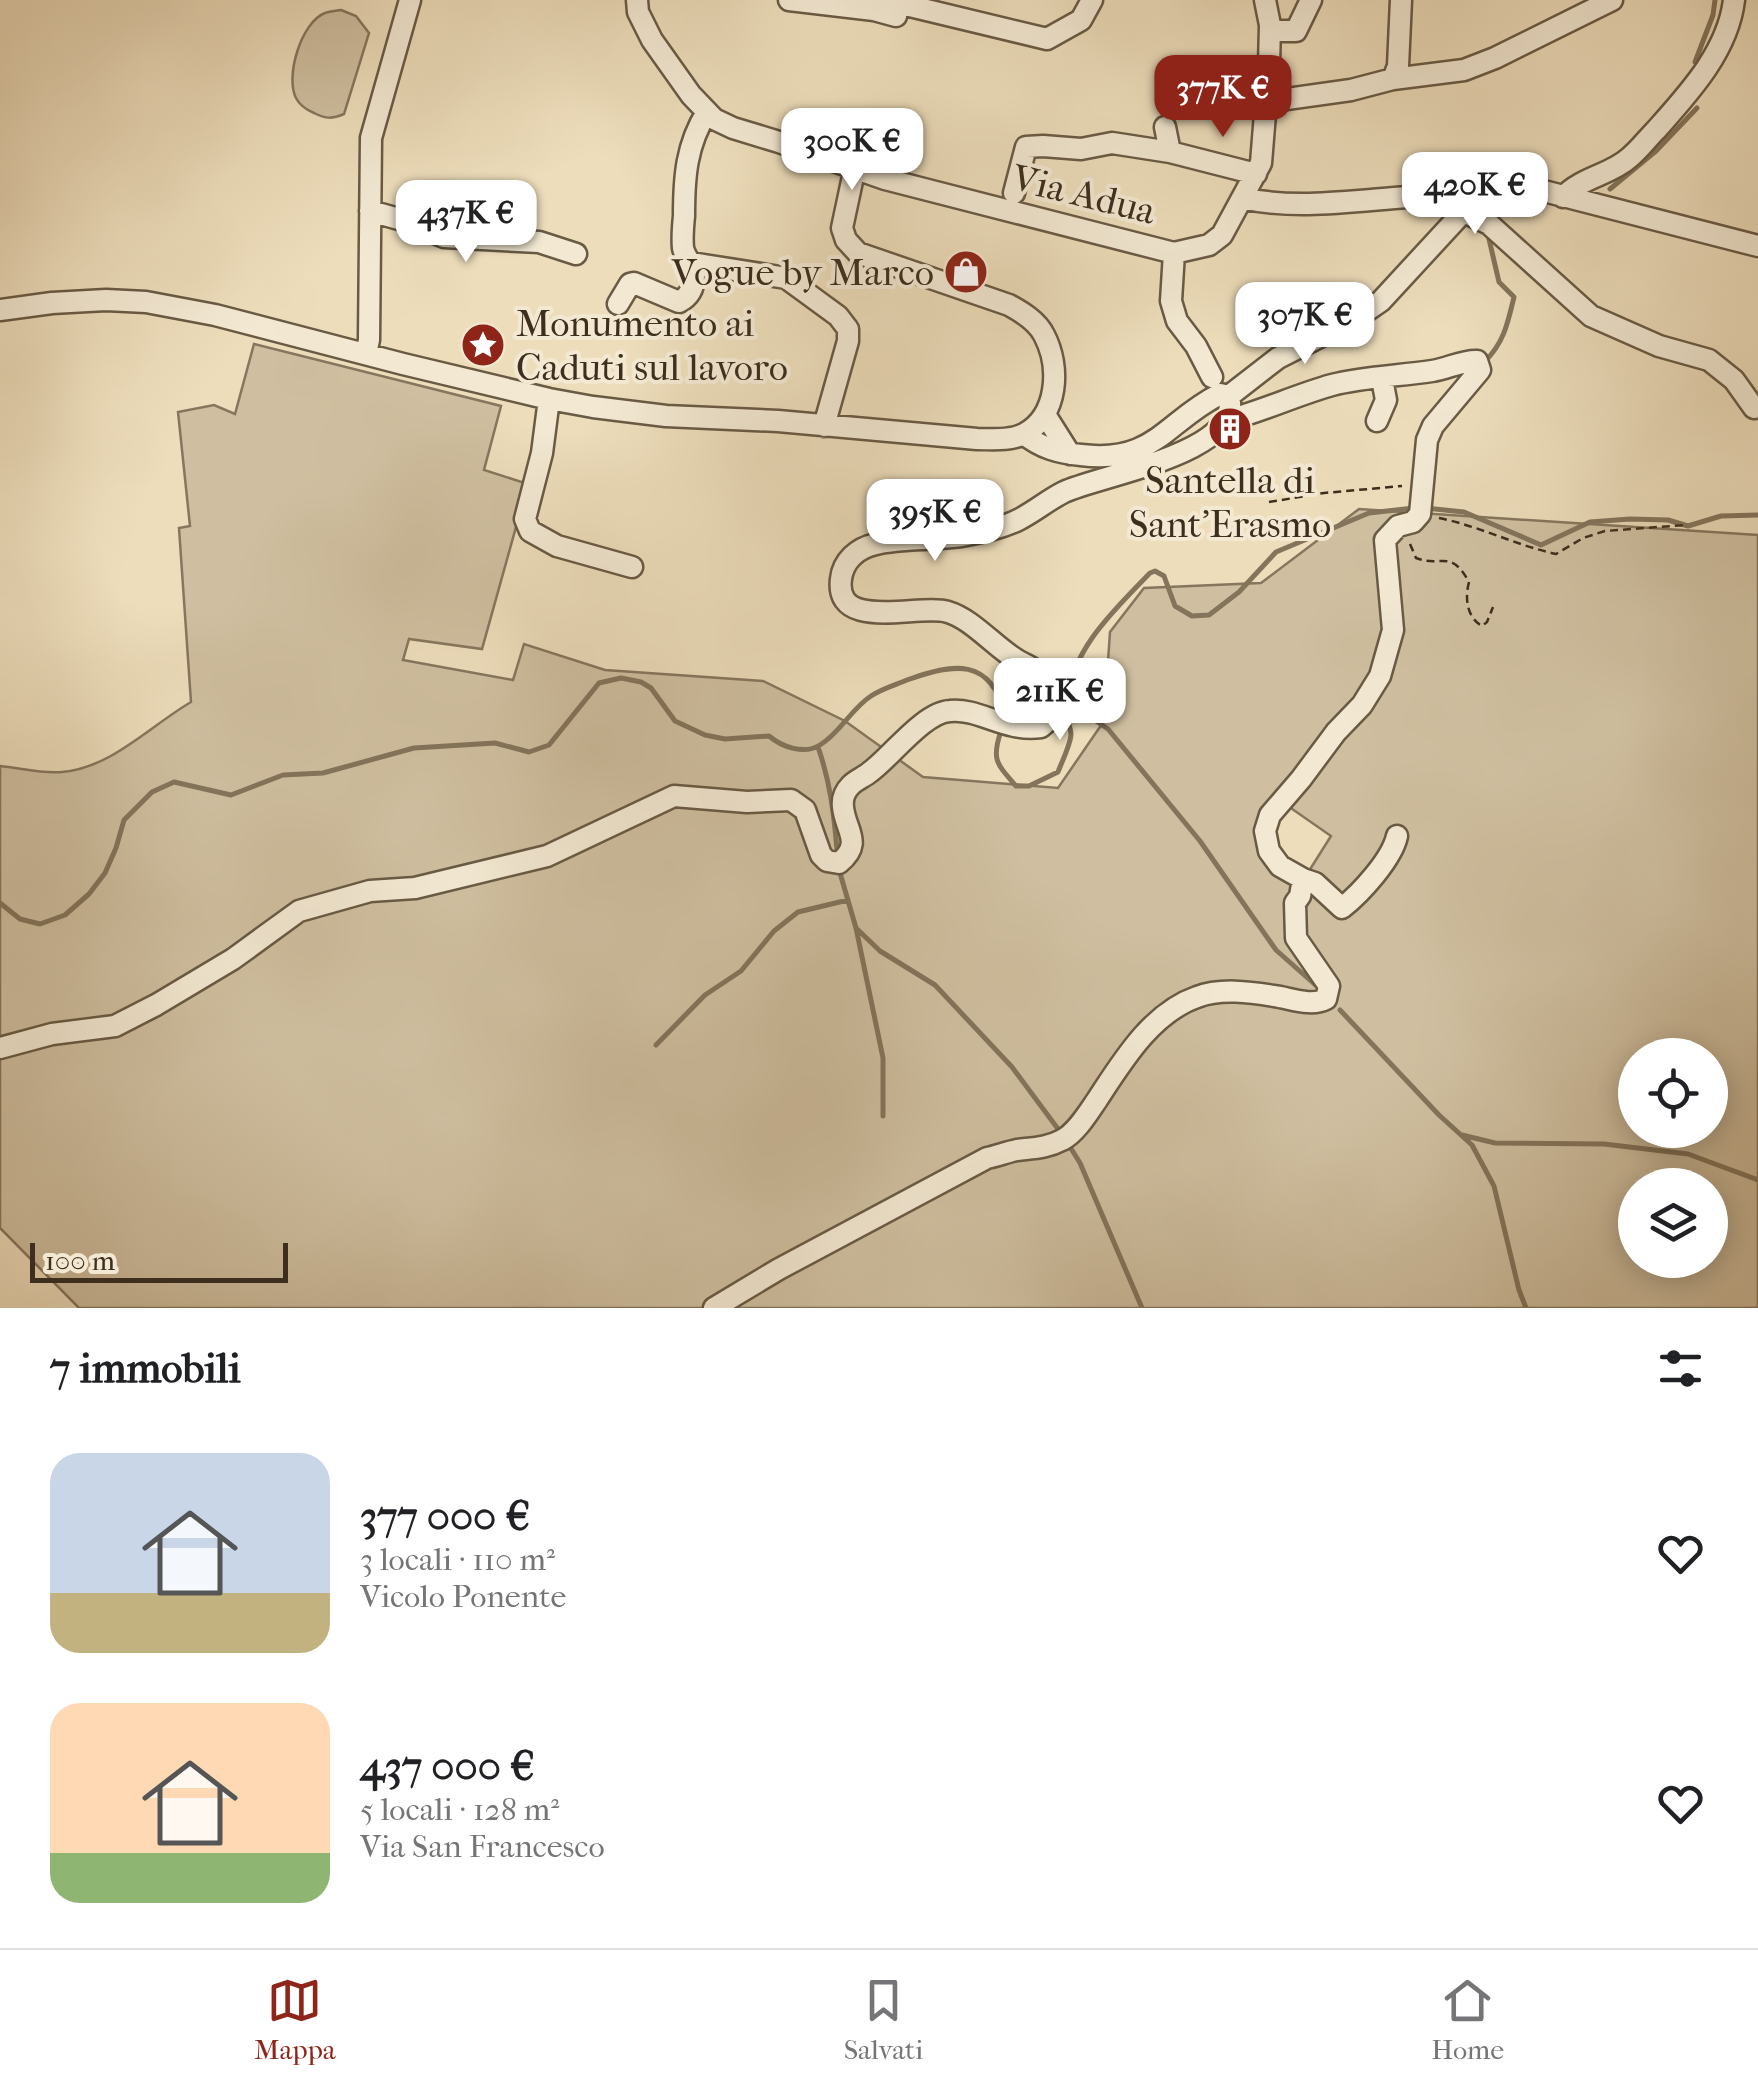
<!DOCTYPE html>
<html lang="it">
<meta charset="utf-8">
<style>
:root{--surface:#fff;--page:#f2f2f2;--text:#202124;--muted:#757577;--line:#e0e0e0;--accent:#8f2418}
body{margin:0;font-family:"IM FELL French Canon",serif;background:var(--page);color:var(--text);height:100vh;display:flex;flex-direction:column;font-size:38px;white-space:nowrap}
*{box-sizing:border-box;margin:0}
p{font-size:32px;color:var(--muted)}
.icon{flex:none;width:55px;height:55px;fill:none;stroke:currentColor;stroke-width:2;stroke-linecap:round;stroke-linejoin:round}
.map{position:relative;height:1308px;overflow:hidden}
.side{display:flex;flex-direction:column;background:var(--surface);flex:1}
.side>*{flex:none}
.buttons{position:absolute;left:1618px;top:1038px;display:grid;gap:20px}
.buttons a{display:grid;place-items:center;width:110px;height:110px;border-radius:50%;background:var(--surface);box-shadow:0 5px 25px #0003;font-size:50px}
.scale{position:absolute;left:30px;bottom:25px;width:258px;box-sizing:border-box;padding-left:10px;border:5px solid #3d2e1d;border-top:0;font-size:28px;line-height:35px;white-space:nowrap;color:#3d2e1d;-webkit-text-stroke:8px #f3e9d3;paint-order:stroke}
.price{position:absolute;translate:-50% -85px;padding:0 22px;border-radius:20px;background:#fff;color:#222;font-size:32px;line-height:65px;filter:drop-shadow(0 2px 5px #0008)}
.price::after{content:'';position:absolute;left:50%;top:60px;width:30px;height:22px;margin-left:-15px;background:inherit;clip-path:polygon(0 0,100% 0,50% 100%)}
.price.active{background:var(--accent);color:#fff}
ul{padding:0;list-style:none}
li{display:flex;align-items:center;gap:30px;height:250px;padding:0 50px}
li span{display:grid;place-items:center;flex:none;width:280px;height:200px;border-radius:30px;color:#555}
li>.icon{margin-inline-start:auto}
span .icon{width:120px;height:120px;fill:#fffc;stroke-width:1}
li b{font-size:42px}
h2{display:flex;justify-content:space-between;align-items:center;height:120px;padding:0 50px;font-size:42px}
.tab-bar{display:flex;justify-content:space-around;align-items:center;height:140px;border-top:2px solid var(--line);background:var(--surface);font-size:28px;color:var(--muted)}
.tab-bar a{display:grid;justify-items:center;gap:5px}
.tab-bar .active{color:var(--accent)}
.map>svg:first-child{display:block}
</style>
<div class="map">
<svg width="1758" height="1308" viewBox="0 0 1758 1308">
<rect width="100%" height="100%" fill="#edddbb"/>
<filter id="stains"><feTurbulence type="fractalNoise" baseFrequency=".002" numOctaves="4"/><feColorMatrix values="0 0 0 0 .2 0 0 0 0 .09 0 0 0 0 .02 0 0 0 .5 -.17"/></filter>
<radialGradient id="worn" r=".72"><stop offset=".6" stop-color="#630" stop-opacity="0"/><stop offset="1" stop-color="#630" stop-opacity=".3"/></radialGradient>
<!-- green -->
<path fill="#cfbfa0" stroke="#86765e" stroke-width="2.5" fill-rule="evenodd" d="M341 10 356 16 369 33 344 114C332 119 326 119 314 113 307 110 300 106 296 98 285 77 301 22 325 13 330 11 335 11 341 10Z
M254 344 501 406 484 470 528 484 482 649 409 639 403 660 513 680 524 644 605 670 763 681 845 721 923 777 1058 788 1104 721 1110 632 1144 588 1261 583 1359 509 1758 535V1308H79L0 1228V766C20 768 43 774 62 772 111 768 150 726 191 702L179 528 190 526 178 412 214 405 235 414ZM1285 804 1331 836 1309 871 1271 847 1272 820ZM1635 1055H1710V1130H1635ZM1635 1185H1710V1260H1635Z"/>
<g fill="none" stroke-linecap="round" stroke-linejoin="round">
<!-- stream -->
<path stroke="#83745b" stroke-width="5" d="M1695 62 1713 15 1715 0
M1610 189 1656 151 1697 108
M1485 361C1504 343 1508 322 1514 297L1499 282 1489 239
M1425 508 1464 512 1541 545 1590 522 1630 519 1668 520 1688 526 1721 516 1758 515
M1065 700 1108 729 1200 841 1276 950 1320 989
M1001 731C991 760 997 764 1016 786H1029L1058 772C1062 761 1070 746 1071 735 1071 724 1063 716 1065 704 1073 648 1112 612 1150 573L1155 571 1164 576 1175 606 1192 616 1209 615 1239 592 1276 552 1369 513 1414 508
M818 747C830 781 834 814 837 850
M840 873 856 928 883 1058V1116
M0 903 20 919 40 924 65 915 89 894 105 873 116 848 124 820 152 792 174 782 231 795 283 775 323 773 414 748 495 743 529 752 549 745 599 683 621 678 641 682 651 688 675 721 705 735 725 739 769 736C782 747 804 755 820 745 840 733 851 709 871 696 881 689 895 685 907 680 953 663 991 657 1005 715
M856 928 880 951 935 985 1012 1067 1061 1133
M1340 1010 1439 1115 1472 1145 1494 1186 1519 1290 1526 1308
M656 1045 705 995 741 971 774 931 798 912 848 900
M1462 1135 1495 1143 1604 1144 1688 1154 1758 1180
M1067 1142 1080 1163 1142 1308"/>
<defs>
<path id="minor" d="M637 0 638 12 652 40 691 95 714 119 733 128 779 142 885 179 1174 253
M789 0 874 10 896 16
M885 0 1047 39 1081 20 1092 0
M1270 31H1296L1311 0
M1393 79 1398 66 1401 0
M1265 102 1351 90 1393 79 1464 70 1495 58 1612 0
M1165 127 1170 152 1256 174
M1014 193 1026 147 1043 146 1081 149 1112 143 1170 152
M1563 197C1582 177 1610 175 1629 158 1639 150 1647 139 1656 130 1689 93 1728 51 1734 0
M1242 198C1295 210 1353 201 1407 197
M370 211 406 221 444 237 539 242 576 254
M1464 212 1489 224 1591 316 1659 346 1709 360 1734 380 1754 408
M691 263 786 278 838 316 848 329V341L824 426
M618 304 630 284 634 283 679 302C689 297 694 288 694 276 694 265 685 258 683 248 682 238 683 226 684 216 684 178 686 145 707 112
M0 310 52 303 106 300 146 302 215 315 403 364 549 399 593 407 666 416 778 421 977 439C992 439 1010 441 1024 434 1058 416 1061 367 1044 335 1037 321 1022 312 1009 305L858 253 846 240 842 228 855 167
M366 354 369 340 371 138 410 0
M1212 377 1196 346 1177 321 1171 301 1174 253 1209 245 1222 235 1261 163 1269 65 1270 25 1265 0
M549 399 542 453 525 519 530 531 557 546 632 567
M1046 416 1070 454
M1228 420C1263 411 1296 395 1332 385 1363 377 1399 376 1432 371 1447 369 1463 360 1477 361L1480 370 1433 426 1427 440 1420 514 1413 522 1398 526 1385 540 1393 630 1380 676 1362 705 1336 732 1301 779 1270 815 1265 831 1269 851 1280 866 1303 879 1315 883 1342 908C1361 893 1392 859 1397 836
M1377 421 1386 400 1382 379
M1024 434C1041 448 1059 453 1081 455 1154 464 1165 422 1220 394L1229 396 1278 358 1355 319 1381 301 1476 198 1503 189H1536L1758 246
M0 1048 52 1034 115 1026 156 1005 233 959 299 911 370 891 415 888 547 856 674 796 747 802 791 800 805 810 821 855 827 861 839 863C864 843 845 830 843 807 842 799 845 791 851 785 856 780 864 777 870 772 891 757 924 712 950 711 980 708 1004 732 1041 727L1048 721C1048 706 1052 690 1042 677 1037 669 1025 665 1017 660 995 647 972 619 948 612 920 603 834 633 841 579 843 561 857 548 876 544 905 537 937 541 967 535 983 532 1004 527 1018 520 1034 512 1048 500 1064 492 1100 475 1244 453 1229 396
M714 1308 779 1269 987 1158C997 1156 1007 1152 1017 1150 1033 1148 1047 1148 1062 1140 1076 1133 1088 1113 1097 1100 1122 1062 1151 1013 1197 997 1220 988 1250 992 1274 996 1290 998 1311 1007 1326 999L1329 986 1296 938 1295 903 1300 896 1303 879"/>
</defs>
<!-- minor casing -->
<use href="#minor" stroke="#695a44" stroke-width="25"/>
<!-- path -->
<path stroke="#3d2e1d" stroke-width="2.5" stroke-dasharray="8 5" stroke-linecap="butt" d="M1269 502 1324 493 1402 486
M1439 518C1479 526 1515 545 1556 554L1583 538 1605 531 1685 525
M1410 544 1416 558C1442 568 1450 548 1469 582 1465 597 1466 617 1482 626L1487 622 1493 607"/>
<!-- minor -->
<use href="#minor" stroke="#f3e9d3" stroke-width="20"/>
</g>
<!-- icons -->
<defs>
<symbol id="shop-disc" viewBox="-11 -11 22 22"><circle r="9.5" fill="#8f2418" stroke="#f3e9d3"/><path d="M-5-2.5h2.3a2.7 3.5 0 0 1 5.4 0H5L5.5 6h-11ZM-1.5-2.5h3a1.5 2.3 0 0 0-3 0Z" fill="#fff"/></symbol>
<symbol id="sight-disc" viewBox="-11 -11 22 22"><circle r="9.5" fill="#8f2418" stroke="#f3e9d3"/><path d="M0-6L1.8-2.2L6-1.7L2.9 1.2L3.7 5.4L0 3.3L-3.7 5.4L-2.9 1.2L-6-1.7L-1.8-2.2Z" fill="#fff"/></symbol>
<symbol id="building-disc" viewBox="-11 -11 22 22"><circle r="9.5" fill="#8f2418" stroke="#f3e9d3"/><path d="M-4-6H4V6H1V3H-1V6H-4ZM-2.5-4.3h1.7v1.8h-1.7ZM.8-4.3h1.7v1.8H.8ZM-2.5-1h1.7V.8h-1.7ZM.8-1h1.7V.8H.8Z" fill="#fff"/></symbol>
</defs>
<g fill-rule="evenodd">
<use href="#shop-disc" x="941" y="247" width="50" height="50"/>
<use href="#sight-disc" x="458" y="320" width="50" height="50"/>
<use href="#building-disc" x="1205" y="404" width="50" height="50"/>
</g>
<g text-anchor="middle" stroke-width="8" stroke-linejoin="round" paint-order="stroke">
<!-- street labels -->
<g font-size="38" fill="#3d2e1d" stroke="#f3e9d3">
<text transform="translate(1084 194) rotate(14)" y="13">Via Adua</text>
</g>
<!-- poi labels -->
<g font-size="38" fill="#3d2e1d" stroke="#f3e9d3" text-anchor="end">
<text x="934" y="285">Vogue by Marco</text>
<text x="516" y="336" text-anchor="start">Monumento ai<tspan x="516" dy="44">Caduti sul lavoro</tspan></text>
<text x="1230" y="493" text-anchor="middle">Santella di<tspan x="1230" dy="44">Sant'Erasmo</tspan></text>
</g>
</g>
<rect width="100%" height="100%" filter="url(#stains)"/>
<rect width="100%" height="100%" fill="url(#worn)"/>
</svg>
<div class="buttons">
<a><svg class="icon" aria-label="locate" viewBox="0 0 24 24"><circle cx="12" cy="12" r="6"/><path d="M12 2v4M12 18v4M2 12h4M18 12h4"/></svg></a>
<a><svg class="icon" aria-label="layers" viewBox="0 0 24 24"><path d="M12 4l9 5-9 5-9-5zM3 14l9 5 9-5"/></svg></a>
</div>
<div class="scale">100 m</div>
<b class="price active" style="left:1223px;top:140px">377K €</b>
<b class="price" style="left:852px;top:193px">300K €</b>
<b class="price" style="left:1475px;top:237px">420K €</b>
<b class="price" style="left:466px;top:265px">437K €</b>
<b class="price" style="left:1305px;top:367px">307K €</b>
<b class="price" style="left:935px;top:564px">395K €</b>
<b class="price" style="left:1060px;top:743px">211K €</b>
</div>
<section class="side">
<h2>7 immobili<svg class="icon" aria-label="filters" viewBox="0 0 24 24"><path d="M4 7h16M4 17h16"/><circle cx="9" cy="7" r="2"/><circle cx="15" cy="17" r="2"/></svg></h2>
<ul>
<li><span style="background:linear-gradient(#c9d6e8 70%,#c2b280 0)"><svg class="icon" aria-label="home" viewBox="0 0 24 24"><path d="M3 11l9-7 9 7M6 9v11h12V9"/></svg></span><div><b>377 000 €</b><p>3 locali · 110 m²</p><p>Vicolo Ponente</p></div><svg class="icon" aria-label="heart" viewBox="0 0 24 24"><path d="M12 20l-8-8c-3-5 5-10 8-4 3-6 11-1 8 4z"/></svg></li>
<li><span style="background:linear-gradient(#ffd9b3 75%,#8fb573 0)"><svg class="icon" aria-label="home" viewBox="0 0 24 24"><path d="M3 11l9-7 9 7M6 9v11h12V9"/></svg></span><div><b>437 000 €</b><p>5 locali · 128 m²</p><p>Via San Francesco</p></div><svg class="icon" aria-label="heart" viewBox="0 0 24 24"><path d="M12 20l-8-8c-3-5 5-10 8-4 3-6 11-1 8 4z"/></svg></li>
</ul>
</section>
<nav class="tab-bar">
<a class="active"><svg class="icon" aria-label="map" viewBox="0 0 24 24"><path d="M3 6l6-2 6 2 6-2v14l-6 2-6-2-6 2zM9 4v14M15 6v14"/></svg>Mappa</a>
<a><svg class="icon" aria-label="saved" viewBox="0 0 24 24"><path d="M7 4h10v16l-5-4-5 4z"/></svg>Salvati</a>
<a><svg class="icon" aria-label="home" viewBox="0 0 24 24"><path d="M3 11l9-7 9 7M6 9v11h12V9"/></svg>Home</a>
</nav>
